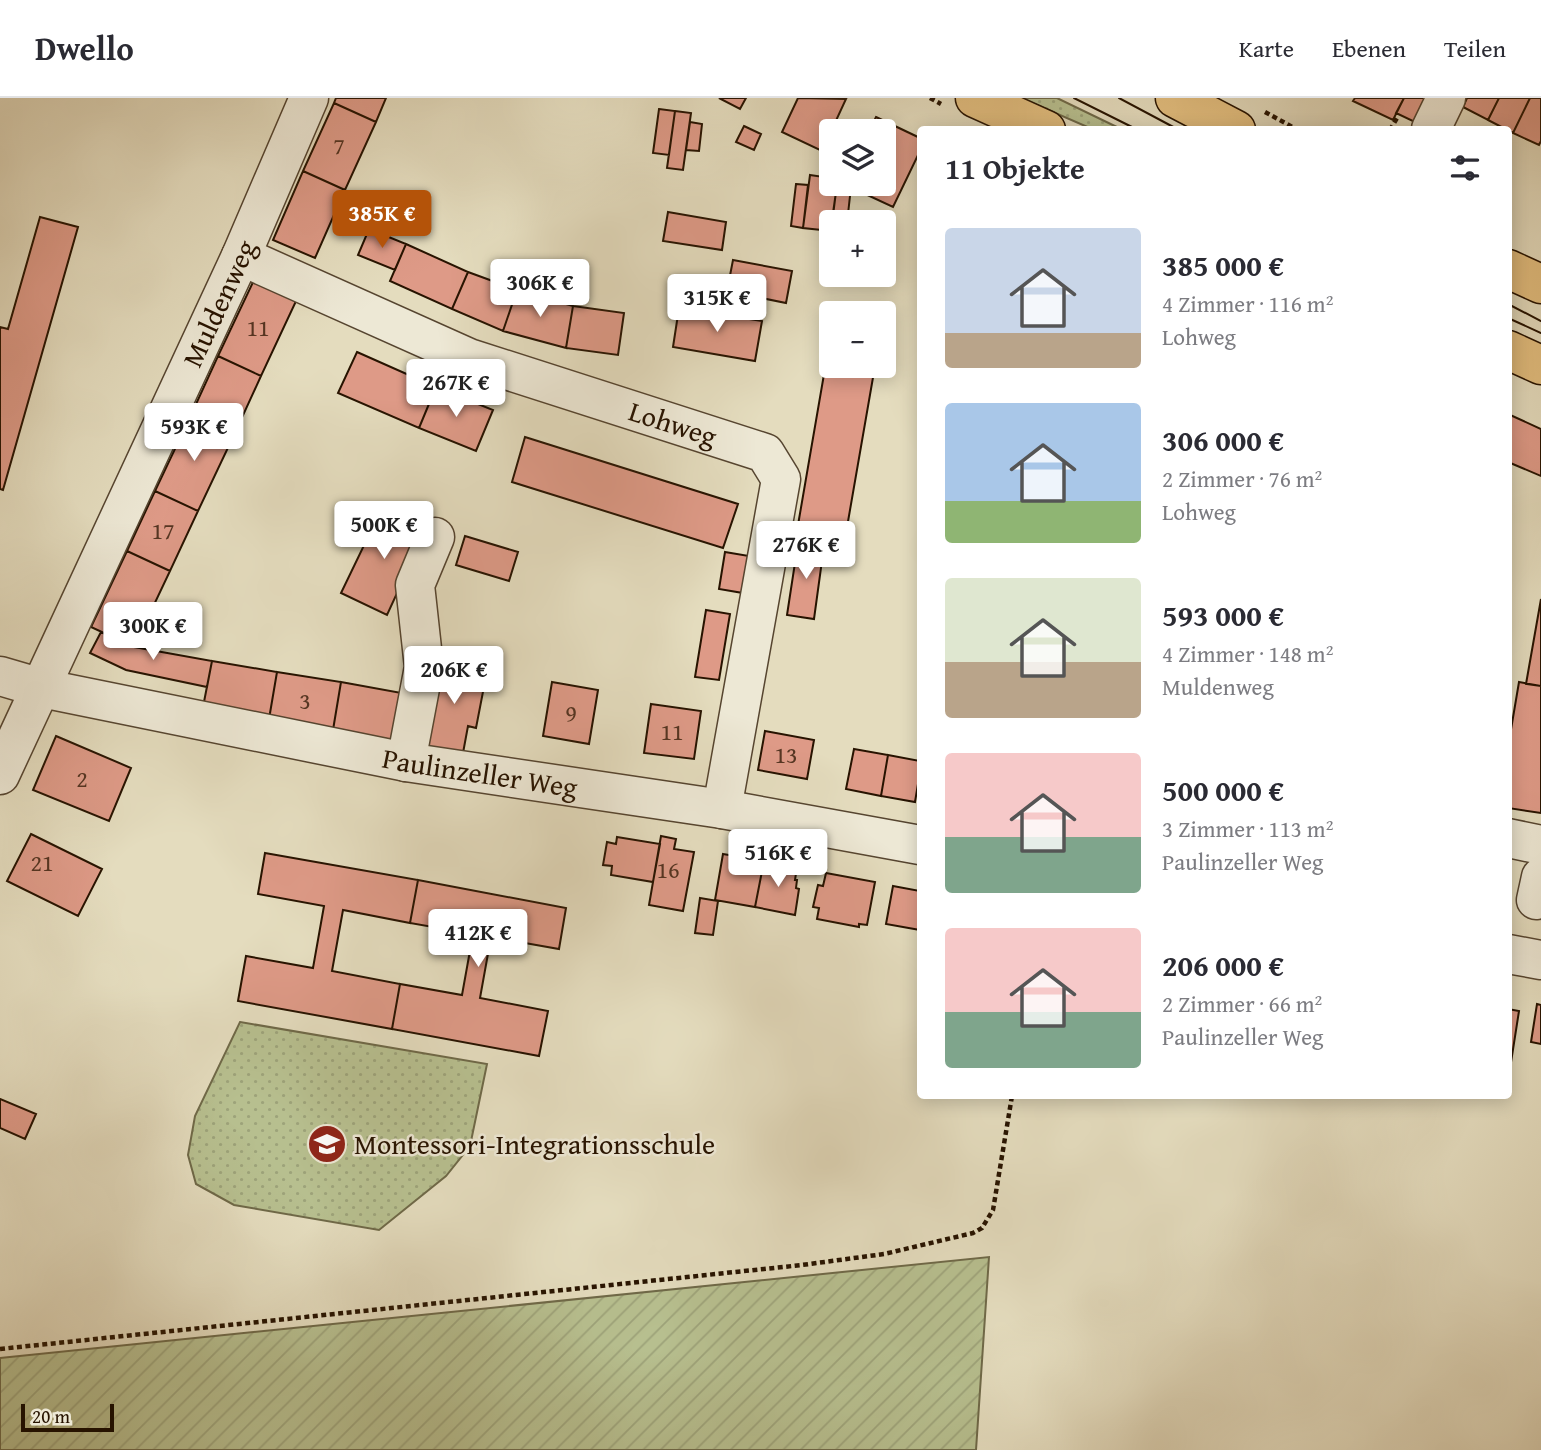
<!DOCTYPE html>
<html lang="de">
<meta charset="utf-8">
<style>
:root{--surface:#fff;--page:#f2f2f3;--text:#2b2b33;--muted:#7c7c81;--line:#e1e1e2;--accent:#b45309}
body{margin:0;font-family:"Gentium Book Plus",serif;background:var(--page);color:var(--text);height:100vh;display:flex;flex-direction:column;font-size:26px;white-space:nowrap}
*{box-sizing:border-box;margin:0}
p{font-size:23px;color:var(--muted)}
.icon{flex:none;width:38px;height:38px;fill:none;stroke:currentColor;stroke-width:2;stroke-linecap:round;stroke-linejoin:round}
.map{position:relative;flex:1;overflow:hidden}
.panel{position:absolute;left:917px;top:28px;width:595px;height:973px;display:flex;flex-direction:column;background:var(--surface);border-radius:7px;box-shadow:0 4px 18px #0003}
.panel>*{flex:none}
.tools{position:absolute;left:819px;top:21px;display:grid;gap:14px}
.tools a{display:grid;place-items:center;width:77px;height:77px;border-radius:7px;background:var(--surface);box-shadow:0 4px 18px #0003;font-size:35px}
.scale{position:absolute;left:21px;bottom:18px;width:93px;box-sizing:border-box;padding-left:7px;border:4px solid #271300;border-top:0;font-size:19px;line-height:24px;white-space:nowrap;color:#271300;-webkit-text-stroke:5px #ede8d5;paint-order:stroke}
.price{position:absolute;translate:-50% -60px;padding:0 16px;border-radius:7px;background:#fff;color:#222;font-size:23px;line-height:46px;filter:drop-shadow(0 2px 4px #0008)}
.price::after{content:'';position:absolute;left:50%;top:42px;width:21px;height:16px;margin-left:-10px;background:inherit;clip-path:polygon(0 0,100% 0,50% 100%)}
.price.active{background:var(--accent);color:#fff}
ul{padding:0;list-style:none}
li{display:flex;align-items:center;gap:21px;height:175px;padding:0 28px}
li span{display:grid;place-items:center;flex:none;width:196px;height:140px;border-radius:7px;color:#555}
li>.icon{margin-inline-start:auto}
span .icon{width:84px;height:84px;fill:#fffc;stroke-width:1}
li b{font-size:30px}
h2{display:flex;justify-content:space-between;align-items:center;height:84px;padding:0 28px;font-size:30px}
header{display:flex;align-items:center;gap:42px;box-sizing:border-box;height:98px;padding:0 35px;background:var(--surface);border-bottom:2px solid var(--line)}
header strong{font-size:33px}
nav{display:flex;gap:38px;margin-inline-start:auto;font-size:24px}
.map>svg:first-child{display:block}
</style>
<header>
<strong>Dwello</strong>
<nav><a>Karte</a><a>Ebenen</a><a>Teilen</a></nav>
</header>
<div class="map">
<svg width="1541" height="1352" viewBox="0 0 1541 1352">
<defs>
<pattern id="grass-dots" width="8" height="8" patternUnits="userSpaceOnUse" patternTransform="scale(1.75)"><rect width="8" height="8" fill="#b7bf8f"/><path d="M2 2h.1M6 6h.1" fill="none" stroke="#9da37a" stroke-width="1.8" stroke-linecap="round"/></pattern>
<pattern id="garden-furrows" width="10" height="10" patternUnits="userSpaceOnUse" patternTransform="scale(1.75)"><rect width="10" height="10" fill="#b7bf8f"/><path d="M-1 1l2-2M0 10L10 0M9 11l2-2" fill="none" stroke="#9da37a"/></pattern>
</defs>
<rect width="100%" height="100%" fill="#e4dcbe"/>
<filter id="stains"><feTurbulence type="fractalNoise" baseFrequency=".00286" numOctaves="4"/><feColorMatrix values="0 0 0 0 .2 0 0 0 0 .09 0 0 0 0 .02 0 0 0 .5 -.17"/></filter>
<radialGradient id="worn" r=".72"><stop offset=".6" stop-color="#630" stop-opacity="0"/><stop offset="1" stop-color="#630" stop-opacity=".3"/></radialGradient>
<!-- grass -->
<path fill="url(#grass-dots)" stroke="#6f6948" stroke-width="2" d="M1021 0H1057L1121 31H1092Z
M240 924 487 966 470 1048 446 1078 379 1132 234 1107 196 1086 188 1057 195 1018Z"/>
<!-- garden -->
<path fill="url(#garden-furrows)" stroke="#6f6948" stroke-width="2" d="M989 1159 976 1352H0V1260Z"/>
<!-- building -->
<path fill="#de9a87" stroke="#271300" stroke-width="2" d="M336 0H386L376 24 334 5Z
M719 0H746L740 11Z
M798 0 846 1 822 53 782 34Z
M1355 0H1404L1393 22 1353 3Z
M1404 0H1432L1419 26 1396 15Z
M1467 0H1499L1488 22 1463 9Z
M1499 0H1530L1513 35 1488 22Z
M1530 0H1541V43L1539 47 1513 35Z
M334 5 376 24 345 92 303 73Z
M659 11 675 13 669 57 653 55Z
M675 13 691 15 683 72 667 70Z
M876 19 920 40V53L893 109 863 95 868 86H884V33H869Z
M690 24 702 26 699 53 686 52Z
M744 28 761 36 754 52 736 44Z
M303 73 345 92 315 160 273 142Z
M810 77 831 80V86H837L831 133 803 130Z
M796 86 808 87 803 130 791 128Z
M837 87 851 89 848 116 833 115Z
M668 114 726 124 722 152 663 143Z
M40 119 78 129 3 392 0 391V229L8 231Z
M369 131 406 146 395 172 358 157Z
M406 146 468 174 452 211 390 183Z
M733 162 792 173 786 205 727 193Z
M468 174 517 192 503 233 452 211Z
M254 182 297 201 261 278 218 258Z
M517 192 573 208 566 250 503 233Z
M573 208 624 215 618 257 566 250Z
M679 210 762 223 755 263 673 249Z
M828 253H831V268H875L846 435 798 427Z
M357 254 436 289 419 330 338 295Z
M218 258 261 278 234 337 191 317Z
M436 289 493 312 476 353 419 330Z
M1508 316 1541 331V378L1508 364Z
M191 317 234 337 198 413 155 393Z
M525 339 738 406 723 450 512 384Z
M155 393 198 413 170 473 127 453Z
M382 410 427 430 387 517 341 495Z
M465 438 518 454 509 483 456 467Z
M798 445 824 448 814 521 787 517Z
M127 453 170 473 134 549 91 529Z
M725 454 749 458 743 495 719 491Z
M1541 501V588L1526 586Z
M706 512 730 516 719 582 695 579Z
M101 534 134 549 212 563 207 589 126 572 90 555Z
M212 563 277 574 269 621 203 609Z
M438 564 487 573 476 630 468 628 463 655 423 648Z
M277 574 341 584 333 632 269 621Z
M341 584 407 596 399 643 333 632Z
M552 584 598 592 589 646 543 638Z
M1519 584 1541 588V715L1508 710V649Z
M651 606 701 613 694 661 644 655Z
M765 633 814 642 807 681 758 672Z
M56 638 131 670 109 723 33 692Z
M854 651 888 657 881 698 846 691Z
M888 657 920 663V674L915 704 881 698Z
M31 736 102 771 78 818 7 783Z
M661 738 676 741 674 751 694 754 683 813 649 807Z
M617 739 660 746 653 784 611 777 612 768 603 767 607 744 616 746Z
M265 755 418 782 410 825 343 812 332 873 400 886 392 931 238 903 246 858 313 870 324 808 258 796Z
M723 756 764 763 755 809 715 802Z
M764 763 797 769 795 782H797L796 790 799 791 795 817 755 809Z
M826 775 875 784 867 827 859 826V829L817 821 819 810 813 809 818 787 823 788Z
M418 782 566 810 559 851 491 839 480 900 548 913 539 958 392 931 400 886 462 897 473 836 410 825Z
M893 788 920 793V832L886 826Z
M700 800 718 803 713 837 695 835Z
M1537 906 1541 907V946L1531 944Z
M1508 911 1519 913 1509 977H1508Z
M0 1001 36 1016 25 1041 0 1030Z"/>
<g fill="none" stroke-linecap="round" stroke-linejoin="round">
<defs>
<g id="minor">
<path d="M1431 31 1446 0"/>
<path id="s1" d="M241 158 469 260 765 355 781 381 722 711"/>
<path id="s2" d="M0 578 41 590 406 664 722 711 920 747"/>
<path d="M406 664 424 569 415 487 435 439"/>
<path id="s3" d="M0 677 241 158 309 0"/>
<path d="M1508 740 1541 747"/>
<path d="M1536 802 1541 779"/>
<path d="M1508 856 1541 862"/>
</g>
<path id="major" d="M975 0 1046 32
M1175 0 1236 32
M1508 171 1541 186
M1508 252 1541 267"/>
</defs>
<!-- minor casing -->
<use href="#minor" stroke="#564530" stroke-width="41"/>
<!-- major casing -->
<use href="#major" stroke="#271300" stroke-width="41"/>
<!-- path -->
<path stroke="#271300" stroke-width="4.5" stroke-dasharray="5 3.5" stroke-linecap="butt" d="M930 0 941 6
M1265 14 1298 32
M1390 32 1397 20
M0 1251 802 1167 884 1156 973 1135 982 1130 993 1112 1012 998"/>
<!-- minor -->
<use href="#minor" stroke="#ede8d5" stroke-width="38"/>
<!-- major -->
<use href="#major" stroke="#e2be7f" stroke-width="38"/>
<!-- tram -->
<path stroke="#271300" stroke-width="2" d="M1074 0 1138 32
M1119 0 1179 32
M1508 206 1541 223
M1508 220 1541 235"/>
</g>
<!-- icons -->
<defs>
<symbol id="school-disc" viewBox="-11 -11 22 22"><circle r="9.5" fill="#8f2418" stroke="#ede8d5"/><path d="M0-5L7-2L0 1L-7-2ZM-4 1L0 2.5L4 1V4Q0 6-4 4Z" fill="#fff"/></symbol>
</defs>
<g fill-rule="evenodd">
<use href="#school-disc" x="305" y="1024" width="44" height="44"/>
</g>
<g text-anchor="middle" stroke-width="5" stroke-linejoin="round" paint-order="stroke">
<!-- number labels -->
<g font-size="24" fill="#553522">
<text x="339" y="56">7</text>
<text x="258" y="238">11</text>
<text x="163" y="441">17</text>
<text x="305" y="611">3</text>
<text x="571" y="623">9</text>
<text x="672" y="642">11</text>
<text x="786" y="665">13</text>
<text x="82" y="689">2</text>
<text x="42" y="773">21</text>
<text x="668" y="780">16</text>
</g>
<!-- street labels -->
<g font-size="28" fill="#271300" stroke="#ede8d5">
<text dy="10" stroke="none"><textPath href="#s3" startOffset="520">Muldenweg</textPath></text>
<text dy="10" stroke="none"><textPath href="#s1" startOffset="464">Lohweg</textPath></text>
<text dy="10" stroke="none"><textPath href="#s2" startOffset="490">Paulinzeller Weg</textPath></text>
</g>
<!-- poi labels -->
<g font-size="28" fill="#271300" stroke="#ede8d5" text-anchor="start">
<text x="354" y="1056">Montessori-Integrationsschule</text>
</g>
</g>
<rect width="100%" height="100%" filter="url(#stains)"/>
<rect width="100%" height="100%" fill="url(#worn)"/>
</svg>
<div class="tools">
<a><svg class="icon" aria-label="layers" viewBox="0 0 24 24"><path d="M12 4l9 5-9 5-9-5zM3 14l9 5 9-5"/></svg></a>
<a>+</a>
<a>−</a>
</div>
<div class="scale">20 m</div>
<b class="price active" style="left:382px;top:152px">385K €</b>
<b class="price" style="left:540px;top:221px">306K €</b>
<b class="price" style="left:717px;top:236px">315K €</b>
<b class="price" style="left:456px;top:321px">267K €</b>
<b class="price" style="left:194px;top:365px">593K €</b>
<b class="price" style="left:384px;top:463px">500K €</b>
<b class="price" style="left:806px;top:483px">276K €</b>
<b class="price" style="left:153px;top:564px">300K €</b>
<b class="price" style="left:454px;top:608px">206K €</b>
<b class="price" style="left:778px;top:791px">516K €</b>
<b class="price" style="left:478px;top:871px">412K €</b>
<section class="panel">
<h2>11 Objekte<svg class="icon" aria-label="filters" viewBox="0 0 24 24"><path d="M4 7h16M4 17h16"/><circle cx="9" cy="7" r="2"/><circle cx="15" cy="17" r="2"/></svg></h2>
<ul>
<li><span style="background:linear-gradient(#c9d6e8 75%,#b9a48a 0)"><svg class="icon" aria-label="home" viewBox="0 0 24 24"><path d="M3 11l9-7 9 7M6 9v11h12V9"/></svg></span><div><b>385 000 €</b><p>4 Zimmer · 116 m²</p><p>Lohweg</p></div></li>
<li><span style="background:linear-gradient(#a9c7e8 70%,#8fb573 0)"><svg class="icon" aria-label="home" viewBox="0 0 24 24"><path d="M3 11l9-7 9 7M6 9v11h12V9"/></svg></span><div><b>306 000 €</b><p>2 Zimmer · 76 m²</p><p>Lohweg</p></div></li>
<li><span style="background:linear-gradient(#dfe7d0 60%,#b9a48a 0)"><svg class="icon" aria-label="home" viewBox="0 0 24 24"><path d="M3 11l9-7 9 7M6 9v11h12V9"/></svg></span><div><b>593 000 €</b><p>4 Zimmer · 148 m²</p><p>Muldenweg</p></div></li>
<li><span style="background:linear-gradient(#f6c9c9 60%,#7fa58c 0)"><svg class="icon" aria-label="home" viewBox="0 0 24 24"><path d="M3 11l9-7 9 7M6 9v11h12V9"/></svg></span><div><b>500 000 €</b><p>3 Zimmer · 113 m²</p><p>Paulinzeller Weg</p></div></li>
<li><span style="background:linear-gradient(#f6c9c9 60%,#7fa58c 0)"><svg class="icon" aria-label="home" viewBox="0 0 24 24"><path d="M3 11l9-7 9 7M6 9v11h12V9"/></svg></span><div><b>206 000 €</b><p>2 Zimmer · 66 m²</p><p>Paulinzeller Weg</p></div></li>
</ul>
</section>
</div>
